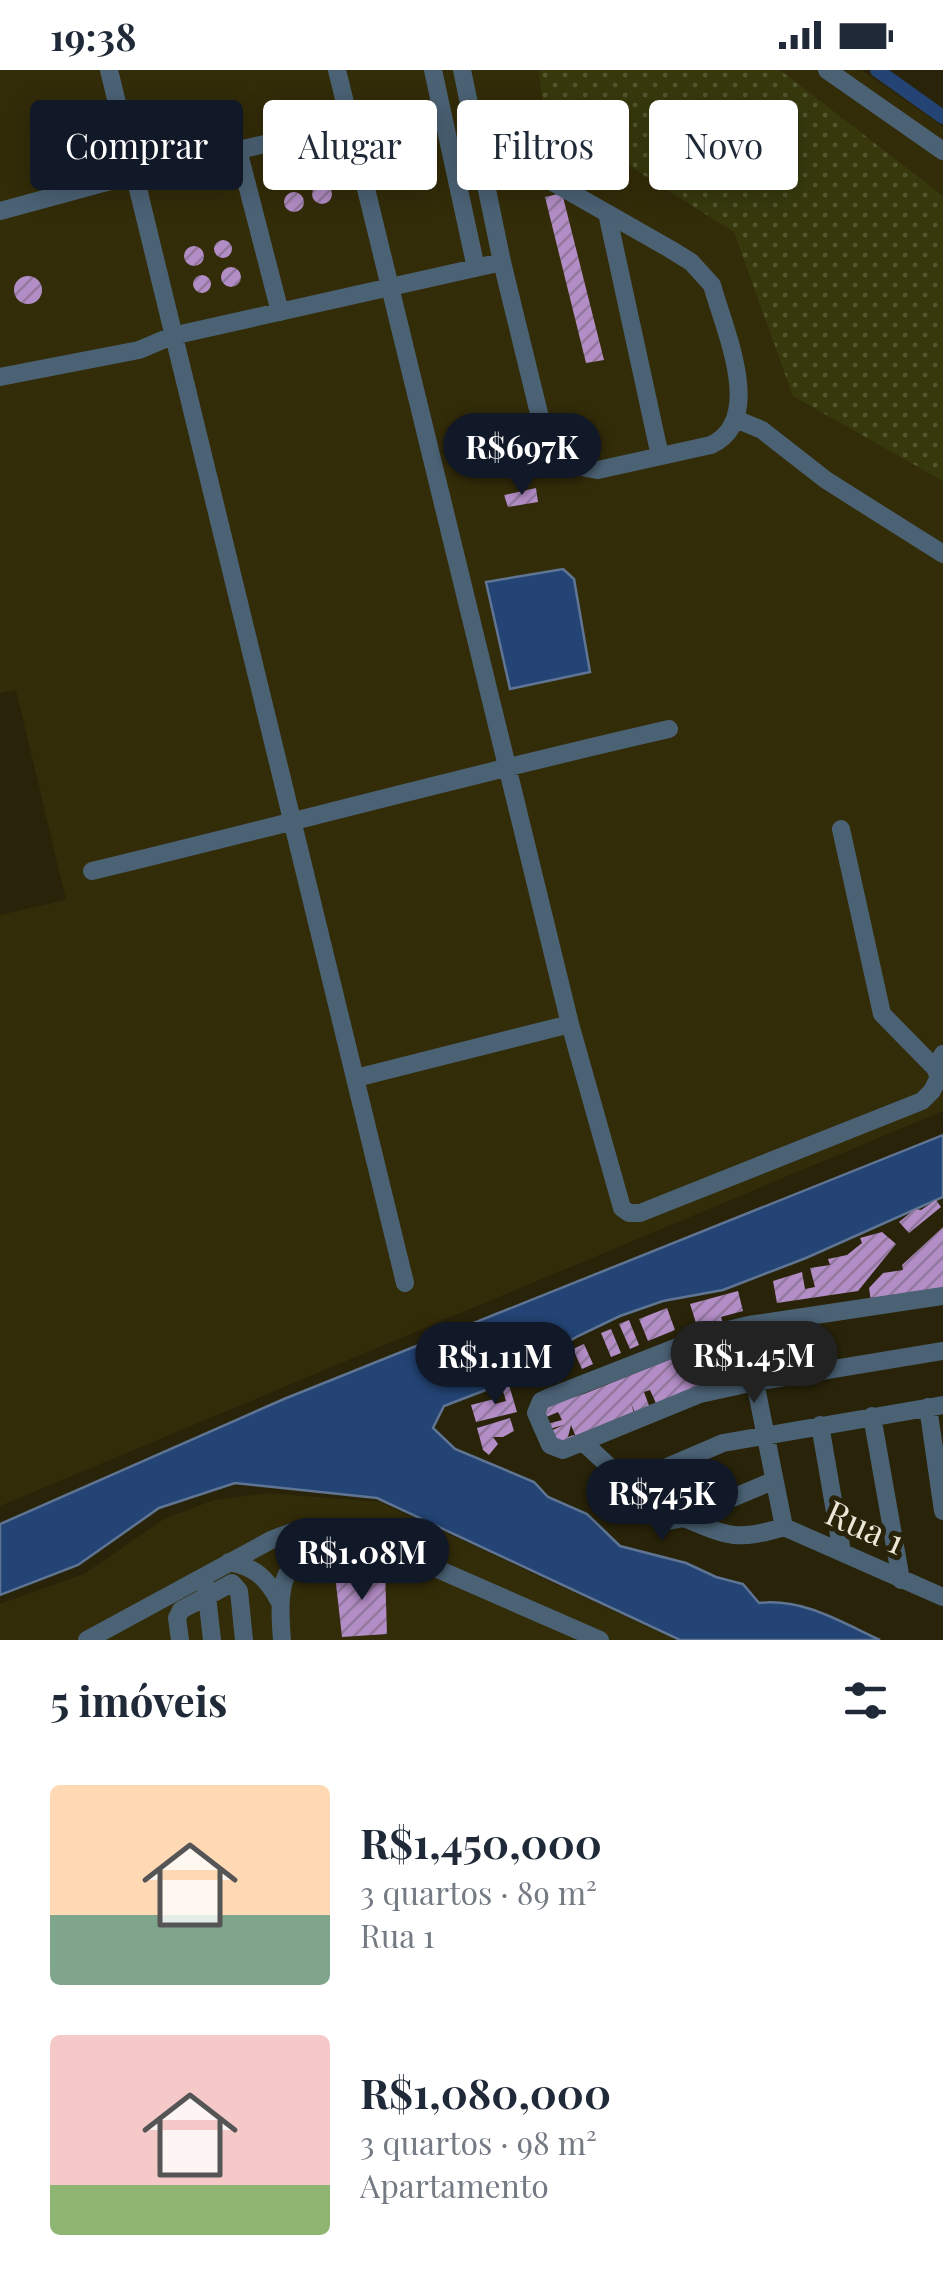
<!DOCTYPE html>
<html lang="pt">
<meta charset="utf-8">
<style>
:root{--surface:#fff;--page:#f6f6f7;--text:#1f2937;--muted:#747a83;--accent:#111827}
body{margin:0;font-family:"Playfair Display",serif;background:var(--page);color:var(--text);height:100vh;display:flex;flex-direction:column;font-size:38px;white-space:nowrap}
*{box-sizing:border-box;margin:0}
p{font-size:32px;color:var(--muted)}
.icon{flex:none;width:55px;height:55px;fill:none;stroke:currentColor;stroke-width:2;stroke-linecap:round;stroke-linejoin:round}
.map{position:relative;height:1570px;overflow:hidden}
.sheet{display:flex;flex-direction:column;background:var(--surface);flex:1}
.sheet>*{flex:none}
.guide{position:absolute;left:30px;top:30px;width:885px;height:90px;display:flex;gap:20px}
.price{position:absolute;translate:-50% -85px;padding:0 22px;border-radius:35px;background:var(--accent);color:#fff;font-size:32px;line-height:65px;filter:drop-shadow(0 2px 5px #0008)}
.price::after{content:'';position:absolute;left:50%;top:60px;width:30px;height:22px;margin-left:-15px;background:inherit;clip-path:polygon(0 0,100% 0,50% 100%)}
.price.on{background:#222;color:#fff}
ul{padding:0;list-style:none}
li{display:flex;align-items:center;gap:30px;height:250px;padding:0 50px}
li span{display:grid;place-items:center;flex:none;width:280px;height:200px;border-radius:10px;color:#555}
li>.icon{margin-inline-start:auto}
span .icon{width:120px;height:120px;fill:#fffc;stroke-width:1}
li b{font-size:42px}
h2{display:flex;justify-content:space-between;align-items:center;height:120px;padding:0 50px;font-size:42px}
.chip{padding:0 35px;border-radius:10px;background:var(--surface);box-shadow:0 5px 25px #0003;font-size:35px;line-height:90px}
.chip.on{background:var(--accent);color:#fff}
.status{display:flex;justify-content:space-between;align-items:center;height:70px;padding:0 50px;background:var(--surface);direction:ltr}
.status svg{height:28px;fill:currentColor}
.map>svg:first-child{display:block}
</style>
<div class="status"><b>19:38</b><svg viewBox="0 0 49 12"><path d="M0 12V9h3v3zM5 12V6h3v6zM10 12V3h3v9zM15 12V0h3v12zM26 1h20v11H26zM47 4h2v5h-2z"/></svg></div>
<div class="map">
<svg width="943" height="1570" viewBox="0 0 943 1570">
<defs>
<pattern id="grass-dots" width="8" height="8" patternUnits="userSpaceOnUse" patternTransform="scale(2.5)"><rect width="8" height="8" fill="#37390d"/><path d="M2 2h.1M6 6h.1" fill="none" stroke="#545630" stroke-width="1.8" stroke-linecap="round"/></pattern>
<pattern id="building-hatch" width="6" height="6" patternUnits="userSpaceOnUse" patternTransform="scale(2.5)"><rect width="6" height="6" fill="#b38dc6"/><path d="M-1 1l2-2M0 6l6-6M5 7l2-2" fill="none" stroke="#92789e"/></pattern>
</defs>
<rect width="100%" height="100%" fill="#292409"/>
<!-- built -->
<path fill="#332c09" d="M0 0H862L943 57V1041L0 1436V845L66 830 16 620 0 623Z
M267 1423 379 1432 676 1570H0V1534L84 1504 164 1449 214 1430Z"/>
<!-- grass -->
<path fill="url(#grass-dots)" d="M539 0H780L943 126V411L793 326 734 162 544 42Z"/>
<!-- water -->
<path fill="#234475" stroke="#5f7593" stroke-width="2.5" d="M563 499 574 509 590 602 510 619 486 512Z
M943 1065V1127L806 1188 723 1220 663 1231 620 1246 578 1266 491 1318 444 1336 433 1358 455 1379 534 1412 548 1427 587 1444 620 1476 686 1493 716 1507 743 1514 759 1533C803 1528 841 1552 880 1570H680L377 1428 235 1413 159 1438 78 1495 0 1525V1454L284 1329Z"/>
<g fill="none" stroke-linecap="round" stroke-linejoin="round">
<!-- canal -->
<path stroke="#234475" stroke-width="14" d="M877 0 943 47"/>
</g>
<!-- building -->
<path fill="url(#building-hatch)" d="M306 99a10 10 0 1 1 20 0a10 10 0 1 1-20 0Z
M312 124a10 10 0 1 1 20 0a10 10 0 1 1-20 0Z
M284 132a10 10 0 1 1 20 0a10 10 0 1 1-20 0Z
M562 123 604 290 586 293 545 127Z
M214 179a9 9 0 1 1 18 0a9 9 0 1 1-18 0Z
M184 186a10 10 0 1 1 20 0a10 10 0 1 1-20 0Z
M221 207a10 10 0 1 1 20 0a10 10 0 1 1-20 0Z
M193 214a9 9 0 1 1 18 0a9 9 0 1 1-18 0Z
M14 220a14 14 0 1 1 28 0a14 14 0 1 1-28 0Z
M536 418 538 432 508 437 504 425Z
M936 1130 941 1137 909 1163 899 1152 915 1139 921 1140Z
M943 1157V1219L871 1231 869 1218 883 1203 903 1200 902 1195Z
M882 1162 896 1174 858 1221 777 1233 773 1211 802 1202 805 1219 815 1217 810 1198 830 1195 828 1189 847 1185 862 1173 860 1168Z
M738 1221 743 1241 721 1247 723 1254 704 1259 702 1252 696 1253 690 1234Z
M667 1238 675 1260 648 1271 639 1249Z
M629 1250 639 1275 630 1279 619 1254Z
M611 1259 621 1283 611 1287 601 1263Z
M741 1268 745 1273 747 1308 714 1315 711 1301 707 1302 711 1316 659 1340 650 1320 644 1322 651 1341 637 1348 631 1333 635 1347 578 1372 571 1355 568 1367 574 1365 577 1373 563 1378 548 1362 564 1355 549 1359 547 1354 562 1350 558 1342 544 1348V1336L584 1324 720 1269Z
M584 1274 593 1294 582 1299 573 1279Z
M509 1315 517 1342 476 1352 471 1335 494 1329 495 1334 506 1331 502 1318Z
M510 1348 514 1361 503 1367H493L498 1374 489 1385 483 1380 477 1358Z
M385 1500 387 1564 342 1567 335 1505Z"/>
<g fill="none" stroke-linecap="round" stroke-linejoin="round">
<!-- minor -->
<path stroke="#4b6275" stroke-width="18" d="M109 0 405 1213
M337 0 570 954 622 1138 629 1143H640L922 1031 932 1021 939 1007 935 998 943 984
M433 0 476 198
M462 0 502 192 546 372C559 392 576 397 598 400L711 375C766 350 724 259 712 215L691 192 670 179 477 69
M827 0 943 81
M238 80 280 242
M0 141 136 104 350 54
M607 143 660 386
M0 307 139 280 172 266 502 192
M738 350 762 360 826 410 943 484
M841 759 882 944 935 998
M92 801C284 755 475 703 669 659
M356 1008 570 954
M943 1226 749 1255 711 1264 550 1327 541 1331 536 1343 550 1375 563 1380 700 1324 755 1312 943 1281
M749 1255 755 1312 784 1457 943 1527
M928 1337 943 1441
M872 1346 901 1510
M820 1355 842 1482
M584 1373 668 1451 684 1448 773 1411
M625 1415 723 1373 943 1335
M684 1448C729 1467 737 1471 784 1457
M229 1492C255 1497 267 1508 279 1531
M206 1517 212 1570
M87 1570 271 1470C301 1457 323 1454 355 1463L600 1570
M180 1570 177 1548 181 1540 232 1513 239 1521 244 1570
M282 1570C276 1498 286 1486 355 1463"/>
</g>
<g text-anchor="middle" stroke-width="10" stroke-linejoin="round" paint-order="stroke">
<!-- street labels -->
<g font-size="35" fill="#ebe8d8" stroke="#292409">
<text transform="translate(865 1458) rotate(24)" y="12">Rua 1</text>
</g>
</g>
</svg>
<b class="price" style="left:522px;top:428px">R$697K</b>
<b class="price on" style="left:754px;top:1336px">R$1.45M</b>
<b class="price" style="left:495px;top:1337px">R$1.11M</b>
<b class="price" style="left:662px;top:1474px">R$745K</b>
<b class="price" style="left:362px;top:1533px">R$1.08M</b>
<div class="guide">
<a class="chip on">Comprar</a>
<a class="chip">Alugar</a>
<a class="chip">Filtros</a>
<a class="chip">Novo</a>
</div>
</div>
<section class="sheet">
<h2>5 imóveis<svg class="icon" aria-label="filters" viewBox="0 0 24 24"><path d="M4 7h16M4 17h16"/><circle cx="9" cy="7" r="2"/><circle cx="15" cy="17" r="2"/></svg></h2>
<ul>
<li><span style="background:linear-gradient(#ffd9b3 65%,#7fa58c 0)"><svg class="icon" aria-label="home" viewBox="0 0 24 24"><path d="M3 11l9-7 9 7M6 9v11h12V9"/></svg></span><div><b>R$1,450,000</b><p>3 quartos · 89 m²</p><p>Rua 1</p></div></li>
<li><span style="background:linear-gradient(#f6c9c9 75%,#8fb573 0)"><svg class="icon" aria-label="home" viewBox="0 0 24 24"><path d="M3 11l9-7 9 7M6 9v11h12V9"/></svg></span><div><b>R$1,080,000</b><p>3 quartos · 98 m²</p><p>Apartamento</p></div></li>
</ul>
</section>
